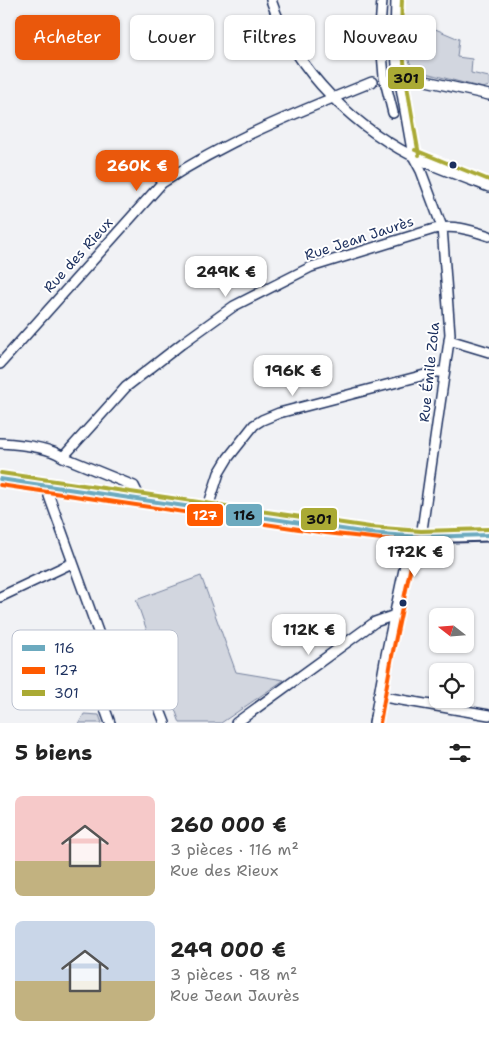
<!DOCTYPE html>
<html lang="fr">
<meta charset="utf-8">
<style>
:root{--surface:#fff;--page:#f6f6f6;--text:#222;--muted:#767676;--accent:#ea580c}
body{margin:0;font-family:"Shantell Sans",sans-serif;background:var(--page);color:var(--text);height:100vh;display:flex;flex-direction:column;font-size:19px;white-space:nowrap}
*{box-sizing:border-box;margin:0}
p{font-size:16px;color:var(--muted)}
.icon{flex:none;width:28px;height:28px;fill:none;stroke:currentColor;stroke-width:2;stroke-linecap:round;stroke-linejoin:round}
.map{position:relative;height:723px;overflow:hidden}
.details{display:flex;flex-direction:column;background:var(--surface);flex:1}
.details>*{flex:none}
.guide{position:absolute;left:15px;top:15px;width:460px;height:45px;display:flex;gap:10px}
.needle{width:32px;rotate:287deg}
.buttons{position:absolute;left:429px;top:608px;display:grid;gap:10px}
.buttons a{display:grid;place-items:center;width:45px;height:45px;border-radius:8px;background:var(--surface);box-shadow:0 1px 4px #0004;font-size:25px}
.price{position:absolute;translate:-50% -42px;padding:0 11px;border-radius:10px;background:#fff;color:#222;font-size:16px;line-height:32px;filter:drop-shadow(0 1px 2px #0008)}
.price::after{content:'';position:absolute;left:50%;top:30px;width:15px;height:11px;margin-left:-8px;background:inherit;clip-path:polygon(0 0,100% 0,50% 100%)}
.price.on{background:var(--accent);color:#fff}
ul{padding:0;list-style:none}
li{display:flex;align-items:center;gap:15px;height:125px;padding:0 15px}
li span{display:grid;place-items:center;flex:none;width:140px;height:100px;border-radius:8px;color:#555}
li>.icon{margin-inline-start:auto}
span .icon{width:60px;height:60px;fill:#fffc;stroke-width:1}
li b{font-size:21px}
h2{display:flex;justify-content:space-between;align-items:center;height:60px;padding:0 15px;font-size:21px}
.chip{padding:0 18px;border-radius:8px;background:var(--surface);box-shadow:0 1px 4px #0004;font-size:18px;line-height:45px}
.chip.on{background:var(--accent);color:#fff}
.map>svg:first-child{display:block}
</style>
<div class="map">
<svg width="489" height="723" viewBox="0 0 489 723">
<rect width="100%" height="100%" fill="#f1f2f5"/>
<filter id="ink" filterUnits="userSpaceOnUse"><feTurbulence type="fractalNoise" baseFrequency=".02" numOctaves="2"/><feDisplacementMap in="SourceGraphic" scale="10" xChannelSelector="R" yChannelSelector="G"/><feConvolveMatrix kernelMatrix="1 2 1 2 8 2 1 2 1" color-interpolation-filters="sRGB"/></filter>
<g filter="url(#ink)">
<!-- green -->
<path fill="#d2d6df" stroke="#76829e" d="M410 25 430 32 433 28 459 39 457 57 472 59 471 73 489 77V86L483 88 414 70C405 59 407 41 406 28Z
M201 576 236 672 284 680 221 723H180L136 600Z
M84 714 99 715 102 723H79Z"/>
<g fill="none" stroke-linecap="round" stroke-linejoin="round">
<defs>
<path id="minor" d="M271 0C295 72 357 131 425 162 446 171 468 179 489 187
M382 0 380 29 384 77 393 113
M396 0 395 39 397 65 413 156 421 171 442 227 450 334 421 537
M399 75 489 95
M449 340 489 352
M0 364 162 183C227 140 300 111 372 82
M0 443C18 444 49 447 63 457L134 486 138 494V499
M63 457 126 387 184 342 234 306 311 267 434 229C453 224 470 230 489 236
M48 487 49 496 101 640 95 681 110 723
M207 510 219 473 228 458 254 425 262 420 279 413 436 372H444
M0 597 72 563
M135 646 165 723
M378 696 489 715
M236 723 375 622 395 615
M374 723 386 655 411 536"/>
<path id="major" d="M0 479 369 533 421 537 489 535"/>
</defs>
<!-- minor casing -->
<use href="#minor" stroke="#1b2f5e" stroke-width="12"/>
<!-- major casing -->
<use href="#major" stroke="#1b2f5e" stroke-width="15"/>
<!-- minor -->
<use href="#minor" stroke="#fff" stroke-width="9"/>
<!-- major -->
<use href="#major" stroke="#fff" stroke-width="11"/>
<defs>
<path id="bus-1" d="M0 479 369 533 421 537 489 535"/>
<path id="bus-2" d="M0 485 326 533 410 542
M380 723 392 656 417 537"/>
<path id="bus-3" d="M402 0C399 53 410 103 419 155
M415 150 489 180
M1 473 370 527 421 531 489 529"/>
</defs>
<!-- bus-1 casing -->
<use href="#bus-1" stroke="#fff" stroke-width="8"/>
<!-- bus-2 casing -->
<use href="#bus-2" stroke="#fff" stroke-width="8"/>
<!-- bus-3 casing -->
<use href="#bus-3" stroke="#fff" stroke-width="8"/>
<!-- bus-1 -->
<use href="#bus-1" stroke="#6caabf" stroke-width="4"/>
<!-- bus-2 -->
<use href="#bus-2" stroke="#ff5a00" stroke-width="4"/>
<!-- bus-3 -->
<use href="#bus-3" stroke="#aaaa34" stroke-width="4"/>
</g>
</g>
<!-- markers -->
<g fill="#1b2f5e" stroke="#fff" stroke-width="2">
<circle cx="453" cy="165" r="4.5"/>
<circle cx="403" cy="603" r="4.5"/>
</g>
<g text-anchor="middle" stroke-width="4" stroke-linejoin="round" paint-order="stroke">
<!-- street labels -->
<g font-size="14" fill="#1b2f5e" stroke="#fff">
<text transform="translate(359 238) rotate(-18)" y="5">Rue Jean Jaurès</text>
<text transform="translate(78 255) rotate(-48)" y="5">Rue des Rieux</text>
<text transform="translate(429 372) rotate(-84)" y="5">Rue Émile Zola</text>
</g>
</g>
<!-- legend -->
<rect x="12" y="630" width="166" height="80" rx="8" fill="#fff" stroke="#bbc1cf" stroke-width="1"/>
<rect x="22" y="645" width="23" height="6" fill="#6caabf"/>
<rect x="22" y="667" width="23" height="7" fill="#ff5a00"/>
<rect x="22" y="690" width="23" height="6" fill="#aaaa34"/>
<g font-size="14" fill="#1b2f5e">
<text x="54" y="653">116</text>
<text x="54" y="675">127</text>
<text x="54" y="698">301</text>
</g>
<g stroke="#fff" stroke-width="2">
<rect x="387" y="66" width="38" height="24" rx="5" fill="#aaaa34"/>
<rect x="225" y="503" width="38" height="24" rx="5" fill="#6caabf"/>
<rect x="186" y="503" width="38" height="24" rx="5" fill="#ff5a00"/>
<rect x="300" y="507" width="38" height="24" rx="5" fill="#aaaa34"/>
</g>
<g font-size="14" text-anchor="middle" font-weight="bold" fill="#fff">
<text x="205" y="520">127</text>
</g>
<g font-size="14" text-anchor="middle" font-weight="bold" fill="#111">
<text x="406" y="83">301</text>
<text x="244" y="520">116</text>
<text x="319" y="524">301</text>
</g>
</svg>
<div class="buttons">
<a><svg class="needle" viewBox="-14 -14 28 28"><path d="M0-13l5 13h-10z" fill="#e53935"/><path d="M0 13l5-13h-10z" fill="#767676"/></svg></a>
<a><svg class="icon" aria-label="locate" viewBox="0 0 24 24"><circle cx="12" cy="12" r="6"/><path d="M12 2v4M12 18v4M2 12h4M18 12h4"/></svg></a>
</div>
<b class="price on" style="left:137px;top:192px">260K €</b>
<b class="price" style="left:226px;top:298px">249K €</b>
<b class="price" style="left:293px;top:397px">196K €</b>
<b class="price" style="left:415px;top:578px">172K €</b>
<b class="price" style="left:309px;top:656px">112K €</b>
<div class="guide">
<a class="chip on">Acheter</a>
<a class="chip">Louer</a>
<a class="chip">Filtres</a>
<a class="chip">Nouveau</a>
</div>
</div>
<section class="details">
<h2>5 biens<svg class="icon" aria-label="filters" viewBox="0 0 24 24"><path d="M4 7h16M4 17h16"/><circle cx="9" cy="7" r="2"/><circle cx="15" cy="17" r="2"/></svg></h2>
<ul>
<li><span style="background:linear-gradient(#f6c9c9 65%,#c2b280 0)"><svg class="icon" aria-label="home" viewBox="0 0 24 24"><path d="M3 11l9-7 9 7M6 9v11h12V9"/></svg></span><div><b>260 000 €</b><p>3 pièces · 116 m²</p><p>Rue des Rieux</p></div></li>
<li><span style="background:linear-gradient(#c9d6e8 60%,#c2b280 0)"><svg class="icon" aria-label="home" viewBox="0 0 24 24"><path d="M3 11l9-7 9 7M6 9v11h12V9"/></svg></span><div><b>249 000 €</b><p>3 pièces · 98 m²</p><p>Rue Jean Jaurès</p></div></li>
</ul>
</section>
